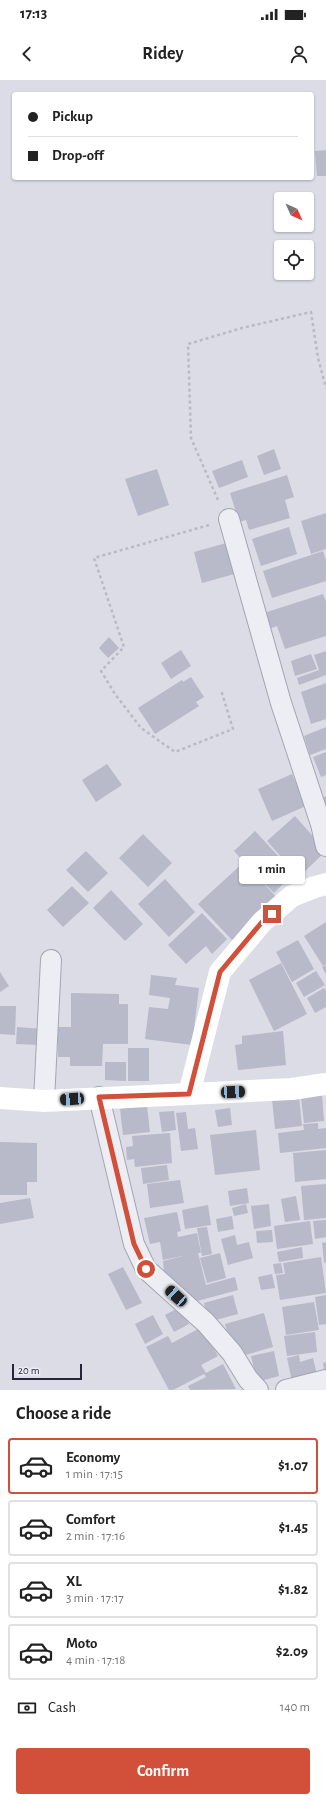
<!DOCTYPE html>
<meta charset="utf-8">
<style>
body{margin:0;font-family:"Alegreya Sans",sans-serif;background:#f6f6f6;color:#222;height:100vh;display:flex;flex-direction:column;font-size:15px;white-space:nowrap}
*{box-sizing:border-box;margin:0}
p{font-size:13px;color:#767676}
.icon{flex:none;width:22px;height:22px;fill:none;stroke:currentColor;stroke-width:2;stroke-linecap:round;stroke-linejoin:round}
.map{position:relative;height:1310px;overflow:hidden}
.drawer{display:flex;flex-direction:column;background:#fff;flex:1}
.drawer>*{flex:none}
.guide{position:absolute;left:12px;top:12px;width:302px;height:88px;border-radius:4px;box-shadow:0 1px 3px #0004;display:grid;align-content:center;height:88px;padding:0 16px;background:#fff}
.needle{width:26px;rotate:135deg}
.tools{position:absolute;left:274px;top:112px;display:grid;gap:8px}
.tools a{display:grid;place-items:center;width:40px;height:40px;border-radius:4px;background:#fff;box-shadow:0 1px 3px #0004;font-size:20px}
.scale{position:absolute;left:12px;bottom:10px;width:70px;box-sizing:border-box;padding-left:4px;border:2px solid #25263c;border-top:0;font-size:11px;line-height:14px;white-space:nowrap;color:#25263c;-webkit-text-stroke:3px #eaebf4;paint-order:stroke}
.end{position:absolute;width:18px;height:18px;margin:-9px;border:5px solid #d24f39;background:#fff;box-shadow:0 0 0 2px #fff}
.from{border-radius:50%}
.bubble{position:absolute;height:28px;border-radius:4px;background:#fff;box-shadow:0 1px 3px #0004;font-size:13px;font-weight:600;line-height:28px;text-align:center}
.car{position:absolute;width:12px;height:24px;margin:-12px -6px;border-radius:5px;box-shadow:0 0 3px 1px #0007;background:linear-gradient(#222 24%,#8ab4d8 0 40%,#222 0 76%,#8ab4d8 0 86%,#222 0)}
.guide b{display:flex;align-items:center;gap:14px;height:38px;font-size:15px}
.guide b+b{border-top:1px solid #e0e0e0}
.guide i{width:10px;height:10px;background:#222}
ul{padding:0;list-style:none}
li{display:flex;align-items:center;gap:12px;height:56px;margin:0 8px 6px;padding:0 8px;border:2px solid #e0e0e0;border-radius:4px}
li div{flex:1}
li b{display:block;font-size:15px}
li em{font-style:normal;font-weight:600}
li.selected{border-color:#d24f39}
li>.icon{width:36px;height:36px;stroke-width:1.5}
h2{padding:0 16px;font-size:18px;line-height:48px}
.pay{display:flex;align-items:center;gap:10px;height:44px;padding:0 16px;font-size:15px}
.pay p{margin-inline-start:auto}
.cta{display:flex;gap:8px;margin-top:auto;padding:8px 16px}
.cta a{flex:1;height:46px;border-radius:4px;background:#d24f39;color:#fff;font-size:16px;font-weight:600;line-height:46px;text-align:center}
.status{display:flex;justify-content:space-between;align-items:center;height:28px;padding:0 20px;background:#fff;direction:ltr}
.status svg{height:11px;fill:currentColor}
header{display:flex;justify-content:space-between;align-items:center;height:52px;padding:0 16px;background:#fff;font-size:18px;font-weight:600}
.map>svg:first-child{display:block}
.building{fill:#b8b9c9}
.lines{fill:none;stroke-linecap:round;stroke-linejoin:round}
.street-casing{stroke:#a4a5b3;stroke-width:22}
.path{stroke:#b9bac4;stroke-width:2.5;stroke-dasharray:3 3;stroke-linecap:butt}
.street{stroke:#edeef4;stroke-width:20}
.secondary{stroke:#fff;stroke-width:22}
.route{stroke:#d24f39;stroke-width:5}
</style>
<div class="status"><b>17:13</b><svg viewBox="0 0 49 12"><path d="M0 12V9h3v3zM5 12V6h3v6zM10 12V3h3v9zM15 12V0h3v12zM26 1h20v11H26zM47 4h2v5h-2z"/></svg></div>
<header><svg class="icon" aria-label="back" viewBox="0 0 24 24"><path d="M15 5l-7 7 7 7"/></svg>Ridey<svg class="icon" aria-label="person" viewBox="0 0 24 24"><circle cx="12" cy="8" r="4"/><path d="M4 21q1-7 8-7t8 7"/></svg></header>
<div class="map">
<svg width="326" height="1310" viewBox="0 0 326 1310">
<rect width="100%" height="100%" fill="#dbdce6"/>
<g class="building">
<path d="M 326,70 L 326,96 L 317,96 L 315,71 Z"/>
<path d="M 274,369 L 281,389 L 264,395 L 257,376 Z"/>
<path d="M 242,380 L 248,397 L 219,408 L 212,391 Z"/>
<path d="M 157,389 L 169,425 L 138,436 L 125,399 Z"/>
<path d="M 287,395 L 294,417 L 285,420 L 290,438 L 249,450 L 246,440 L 239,442 L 230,413 Z"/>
<path d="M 326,433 L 326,469 L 311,474 L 301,441 Z"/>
<path d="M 289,447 L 297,474 L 261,486 L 252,459 Z"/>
<path d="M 230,462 L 238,493 L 202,503 L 194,472 Z"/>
<path d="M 323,471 L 326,480 L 326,501 L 272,518 L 263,491 Z"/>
<path d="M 323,514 L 326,522 L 326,556 L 285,569 L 277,546 L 269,549 L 264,533 Z"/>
<path d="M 109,557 L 119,568 L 108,578 L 99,568 Z"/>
<path d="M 181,570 L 191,586 L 171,599 L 161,583 Z"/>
<path d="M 326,571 L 326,595 L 299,605 L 297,598 L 319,590 L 314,575 Z"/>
<path d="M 311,574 L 317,589 L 295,596 L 291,581 Z"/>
<path d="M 191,597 L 204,617 L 196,622 L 199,626 L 155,654 L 138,628 L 182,600 L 183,602 Z"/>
<path d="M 326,603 L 326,639 L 311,644 L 301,612 Z"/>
<path d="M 326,647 L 326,669 L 310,675 L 304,656 Z"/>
<path d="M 326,672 L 326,695 L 321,697 L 313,677 Z"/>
<path d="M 107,684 L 122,705 L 96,722 L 82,700 Z"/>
<path d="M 292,694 L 306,726 L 272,741 L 258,709 Z"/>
<path d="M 326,716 L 326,730 L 319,721 Z"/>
<path d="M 295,736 L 326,771 L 299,797 L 267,761 Z"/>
<path d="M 255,751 L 294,793 L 274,813 L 252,791 L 282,823 L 261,833 L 232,860 L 198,824 L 244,782 L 234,771 Z"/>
<path d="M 143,754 L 172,783 L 148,807 L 119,778 Z"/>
<path d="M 86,771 L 108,793 L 88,812 L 66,790 Z"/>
<path d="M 165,799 L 195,832 L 169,857 L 138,824 Z"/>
<path d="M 72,806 L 89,823 L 63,847 L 47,830 Z"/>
<path d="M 111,810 L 143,844 L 125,861 L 93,828 Z"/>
<path d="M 202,833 L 227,859 L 212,874 L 206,866 L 186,884 L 168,865 Z"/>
<path d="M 326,842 L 326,884 L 323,886 L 304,856 Z"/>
<path d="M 298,860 L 314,889 L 292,902 L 276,872 Z"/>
<path d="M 281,883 L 307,934 L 274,951 L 249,900 Z"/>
<path d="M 326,885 L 326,895 L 322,887 Z"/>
<path d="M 316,891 L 325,905 L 304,917 L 296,903 Z"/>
<path d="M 0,892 L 9,906 L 0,912 Z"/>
<path d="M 151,895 L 177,898 L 175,905 L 199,908 L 192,965 L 145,959 L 149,927 L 168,929 L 170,918 L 149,915 Z"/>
<path d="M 324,908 L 326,910 L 326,927 L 315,933 L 307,918 Z"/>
<path d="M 71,913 L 119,914 L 119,924 L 128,924 L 128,964 L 103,964 L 102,986 L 70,986 L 70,977 L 58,977 L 58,947 L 71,947 Z"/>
<path d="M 0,926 L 16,926 L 15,955 L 0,954 Z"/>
<path d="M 17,947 L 44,949 L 43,965 L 16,964 Z"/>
<path d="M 283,951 L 286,985 L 238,990 L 235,965 L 242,964 L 242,956 Z"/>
<rect x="128" y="968" width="21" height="33"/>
<path d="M 105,982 L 126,982 L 126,1001 L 105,1000 Z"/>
<path d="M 322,1015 L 324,1041 L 304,1043 L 301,1018 Z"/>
<path d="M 299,1016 L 302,1046 L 275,1049 L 272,1019 Z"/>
<path d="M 147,1026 L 150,1052 L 123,1055 L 120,1029 Z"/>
<path d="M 230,1028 L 232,1045 L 218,1047 L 215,1030 Z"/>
<path d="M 174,1031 L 176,1050 L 162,1052 L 159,1032 Z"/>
<path d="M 186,1032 L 188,1049 L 195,1048 L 198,1069 L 181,1071 L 176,1033 Z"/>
<path d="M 318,1043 L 318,1049 L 326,1048 L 326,1068 L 280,1073 L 278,1053 L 304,1050 L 303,1044 Z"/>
<path d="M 256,1050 L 260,1090 L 215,1095 L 210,1055 Z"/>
<path d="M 170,1053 L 172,1083 L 135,1087 L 134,1079 L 127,1080 L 126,1067 L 133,1066 L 132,1056 Z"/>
<path d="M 0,1062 L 37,1063 L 37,1102 L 27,1102 L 27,1115 L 0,1115 Z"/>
<path d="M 326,1070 L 326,1099 L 295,1102 L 293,1073 Z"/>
<path d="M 167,1085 L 169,1100 L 143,1104 L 141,1088 Z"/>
<path d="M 180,1100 L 184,1123 L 150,1128 L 147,1104 Z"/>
<path d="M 326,1104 L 326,1138 L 304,1140 L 301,1106 Z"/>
<path d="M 247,1108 L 249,1123 L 230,1126 L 228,1111 Z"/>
<path d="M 296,1116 L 300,1140 L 285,1142 L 281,1119 Z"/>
<path d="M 30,1118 L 34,1138 L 0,1144 L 0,1123 Z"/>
<path d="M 246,1124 L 248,1133 L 234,1136 L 232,1128 Z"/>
<path d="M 269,1124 L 271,1146 L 254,1149 L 251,1126 Z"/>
<path d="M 208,1125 L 211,1145 L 185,1149 L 182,1130 Z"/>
<path d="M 177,1132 L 181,1151 L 177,1152 L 178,1157 L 197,1153 L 201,1173 L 198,1173 L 206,1205 L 235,1197 L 238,1210 L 190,1223 L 165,1202 L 163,1181 L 187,1175 L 163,1180 L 160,1162 L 150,1164 L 144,1138 Z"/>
<path d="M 232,1136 L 234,1149 L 218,1152 L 216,1139 Z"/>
<path d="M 326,1140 L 326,1157 L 315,1159 L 313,1141 Z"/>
<path d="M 310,1141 L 313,1164 L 277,1169 L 274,1146 Z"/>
<path d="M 207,1147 L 212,1174 L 202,1176 L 197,1148 Z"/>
<path d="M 272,1150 L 273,1162 L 257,1163 L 256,1151 Z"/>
<path d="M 235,1155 L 237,1165 L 249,1162 L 253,1178 L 228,1185 L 221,1159 Z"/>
<path d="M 326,1162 L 326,1182 L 324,1183 L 322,1163 Z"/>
<path d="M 302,1167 L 303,1178 L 279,1182 L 277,1172 Z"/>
<path d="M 220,1173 L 226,1198 L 207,1203 L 200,1178 Z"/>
<path d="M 321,1177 L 326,1213 L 280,1220 L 276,1195 L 285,1194 L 283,1183 Z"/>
<path d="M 281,1183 L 283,1193 L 275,1194 L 273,1184 Z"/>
<path d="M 123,1187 L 142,1223 L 126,1230 L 108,1194 Z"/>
<path d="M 272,1194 L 275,1208 L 261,1210 L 258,1197 Z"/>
<path d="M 233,1215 L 238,1234 L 208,1242 L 204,1223 Z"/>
<path d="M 326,1215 L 326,1244 L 319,1245 L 315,1217 Z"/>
<path d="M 314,1222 L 319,1250 L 286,1255 L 282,1227 Z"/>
<path d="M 180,1227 L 189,1244 L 174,1252 L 165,1235 Z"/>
<path d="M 264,1233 L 273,1267 L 242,1276 L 232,1270 L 225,1244 Z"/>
<path d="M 153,1235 L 163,1254 L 145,1264 L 135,1244 Z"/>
<path d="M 202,1247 L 218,1276 L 201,1285 L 206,1293 L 223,1284 L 236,1309 L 190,1310 L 188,1306 L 206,1297 L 204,1294 L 173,1310 L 169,1310 L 146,1267 L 168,1256 L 172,1263 Z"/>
<path d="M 315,1252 L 317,1272 L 287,1276 L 284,1256 Z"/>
<path d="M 274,1271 L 279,1296 L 257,1302 L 251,1276 Z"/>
<path d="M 299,1275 L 300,1282 L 313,1278 L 317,1295 L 292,1301 L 287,1278 Z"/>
<path d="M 326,1282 L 326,1296 L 325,1296 L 323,1283 Z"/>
</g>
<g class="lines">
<defs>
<g id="street">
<path d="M 229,439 L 281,623 L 321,744 L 326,766"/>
<path d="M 99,1017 L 134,1164 L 146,1189 L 206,1243 L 232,1273 L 248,1299 L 258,1310"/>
<path d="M 44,1021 L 51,880"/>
<path d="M 286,1310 L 326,1300"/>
</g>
</defs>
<use href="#street" class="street-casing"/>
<g class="path">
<path d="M 218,420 L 191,358 L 188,264 L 242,248 L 311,232 L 318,278 L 326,308"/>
<path d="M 209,445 L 94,478 L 124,567 L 101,591 L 115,614 L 141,648 L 175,672 L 233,649 L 221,610"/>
</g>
<use href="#street" class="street"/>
<g class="secondary">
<path d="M 189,1014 L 220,892 L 262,842 L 292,816 L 315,807 L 326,804"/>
<path d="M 0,1018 L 44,1021 L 292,1009 L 326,1004"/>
</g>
</g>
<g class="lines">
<path class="route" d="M 146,1189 L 134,1164 L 99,1017 L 189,1014 L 220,892 L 262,842 L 272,834"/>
</g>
</svg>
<div class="tools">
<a><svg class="needle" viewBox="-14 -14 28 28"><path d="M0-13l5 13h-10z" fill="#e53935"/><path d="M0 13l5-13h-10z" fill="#767676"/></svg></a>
<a><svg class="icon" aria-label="locate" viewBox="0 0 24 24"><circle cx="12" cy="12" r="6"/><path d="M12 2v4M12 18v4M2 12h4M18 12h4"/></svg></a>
</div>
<div class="scale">20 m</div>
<i class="end from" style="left:146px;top:1189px"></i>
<i class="end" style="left:272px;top:834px"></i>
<div class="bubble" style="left:239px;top:776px;width:66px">1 min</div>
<i class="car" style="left:233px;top:1012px;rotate:87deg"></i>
<i class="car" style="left:72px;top:1019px;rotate:266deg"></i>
<i class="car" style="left:176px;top:1216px;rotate:312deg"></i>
<div class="guide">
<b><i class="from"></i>Pickup</b>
<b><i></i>Drop-off</b>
</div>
</div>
<section class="drawer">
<h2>Choose a ride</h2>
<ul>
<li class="selected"><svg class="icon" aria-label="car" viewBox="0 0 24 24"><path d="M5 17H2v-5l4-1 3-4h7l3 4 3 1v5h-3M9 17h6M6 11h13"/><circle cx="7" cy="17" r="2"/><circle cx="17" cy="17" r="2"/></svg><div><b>Economy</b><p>1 min · 17:15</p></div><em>$1.07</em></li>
<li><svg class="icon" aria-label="car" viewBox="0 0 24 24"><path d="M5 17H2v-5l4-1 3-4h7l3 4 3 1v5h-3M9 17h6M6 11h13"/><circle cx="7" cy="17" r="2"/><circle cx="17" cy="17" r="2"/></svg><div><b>Comfort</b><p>2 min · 17:16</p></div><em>$1.45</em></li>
<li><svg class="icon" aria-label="car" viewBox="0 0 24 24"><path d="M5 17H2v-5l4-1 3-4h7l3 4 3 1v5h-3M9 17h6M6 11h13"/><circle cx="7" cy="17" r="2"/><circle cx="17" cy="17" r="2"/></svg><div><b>XL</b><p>3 min · 17:17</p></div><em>$1.82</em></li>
<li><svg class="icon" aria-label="car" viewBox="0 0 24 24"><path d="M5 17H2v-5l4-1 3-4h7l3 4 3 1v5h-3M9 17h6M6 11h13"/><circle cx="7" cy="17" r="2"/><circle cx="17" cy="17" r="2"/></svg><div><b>Moto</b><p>4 min · 17:18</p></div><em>$2.09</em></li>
</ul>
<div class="pay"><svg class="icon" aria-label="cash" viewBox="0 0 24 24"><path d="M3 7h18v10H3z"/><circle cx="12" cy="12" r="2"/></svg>Cash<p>140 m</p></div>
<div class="cta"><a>Confirm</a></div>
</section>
